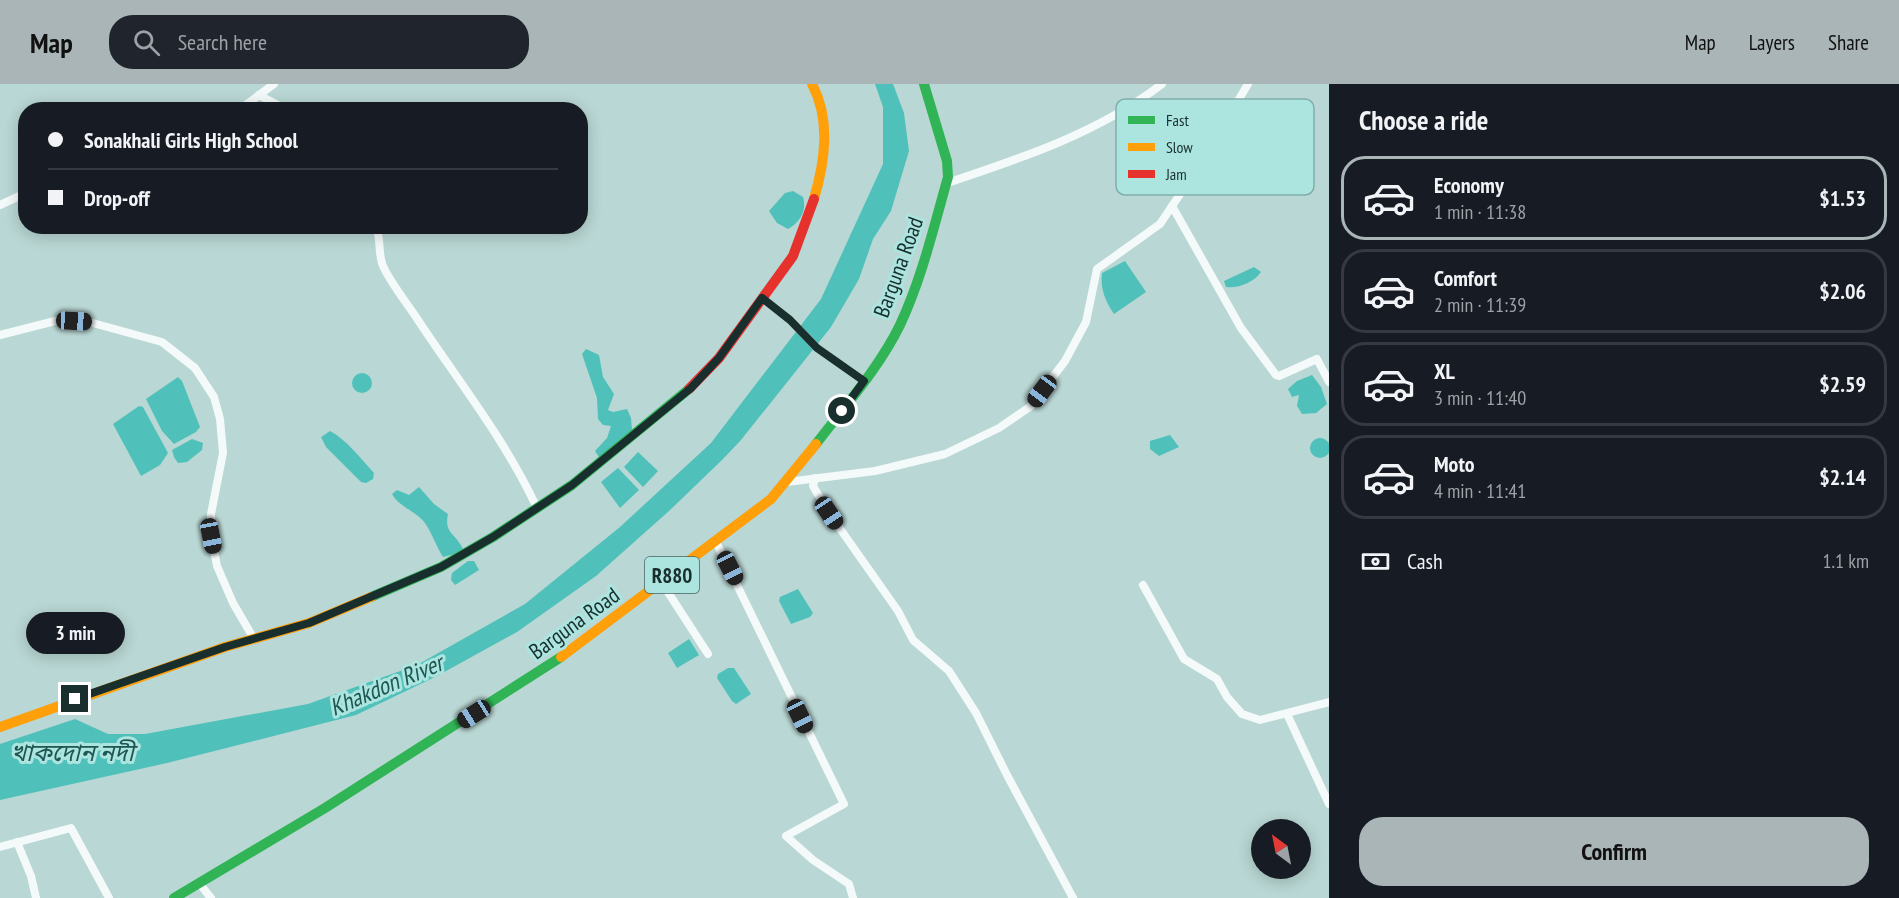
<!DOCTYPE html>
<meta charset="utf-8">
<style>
body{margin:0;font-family:"PT Sans Narrow","Noto Sans Bengali",sans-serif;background:#20242c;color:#f1f3f6;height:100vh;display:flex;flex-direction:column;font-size:22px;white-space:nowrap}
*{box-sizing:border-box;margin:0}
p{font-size:20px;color:#9ea1a6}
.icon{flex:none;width:33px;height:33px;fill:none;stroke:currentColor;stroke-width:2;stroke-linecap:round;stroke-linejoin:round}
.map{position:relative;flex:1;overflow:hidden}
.details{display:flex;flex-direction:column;background:#171b24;width:570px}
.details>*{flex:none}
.banner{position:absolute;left:18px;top:18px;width:570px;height:132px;border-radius:24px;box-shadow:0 3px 15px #0003;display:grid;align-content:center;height:132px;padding:0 30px;background:#171b24}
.needle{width:39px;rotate:328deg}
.tools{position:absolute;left:1251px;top:735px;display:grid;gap:12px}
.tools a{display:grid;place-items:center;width:60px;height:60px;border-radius:50%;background:#171b24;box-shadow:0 3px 15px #0003;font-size:30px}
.end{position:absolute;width:27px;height:27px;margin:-14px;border:8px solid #192f2d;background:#fff;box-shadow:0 0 0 3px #fff}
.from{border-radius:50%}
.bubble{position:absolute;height:42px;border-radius:21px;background:#171b24;box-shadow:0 3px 15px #0003;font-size:20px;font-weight:600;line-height:42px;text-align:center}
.car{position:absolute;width:18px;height:36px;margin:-18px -9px;border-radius:8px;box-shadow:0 0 4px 2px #0007;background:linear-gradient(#222 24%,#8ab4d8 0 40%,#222 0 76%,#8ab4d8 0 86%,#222 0)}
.banner b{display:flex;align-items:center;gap:21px;height:57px;font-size:22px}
.banner b+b{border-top:2px solid #363941}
.banner i{width:15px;height:15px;background:#f1f3f6}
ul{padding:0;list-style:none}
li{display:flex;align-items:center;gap:18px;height:84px;margin:0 12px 9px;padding:0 18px;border:3px solid #363941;border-radius:24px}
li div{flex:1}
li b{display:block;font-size:22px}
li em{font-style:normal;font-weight:600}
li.active{border-color:#a9b5b6}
li>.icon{width:54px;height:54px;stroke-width:1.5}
h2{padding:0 30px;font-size:27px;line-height:72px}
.pay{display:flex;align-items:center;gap:15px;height:66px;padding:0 30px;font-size:22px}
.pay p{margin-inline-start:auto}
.cta{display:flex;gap:12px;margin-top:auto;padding:12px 30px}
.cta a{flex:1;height:69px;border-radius:24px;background:#a9b5b6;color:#111;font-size:24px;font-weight:600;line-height:69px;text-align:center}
header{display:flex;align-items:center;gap:36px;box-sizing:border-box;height:84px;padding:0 30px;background:#a9b5b6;color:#111}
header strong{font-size:28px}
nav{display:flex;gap:33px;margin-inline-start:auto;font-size:21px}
.search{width:420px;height:54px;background:#20242c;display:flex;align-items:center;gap:15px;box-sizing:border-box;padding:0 21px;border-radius:24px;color:#9ea1a6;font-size:22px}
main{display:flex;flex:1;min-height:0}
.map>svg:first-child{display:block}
.water{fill:#4fc1ba}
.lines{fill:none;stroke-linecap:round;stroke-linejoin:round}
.street{stroke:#f4f9f9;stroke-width:8}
.fast{stroke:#30b455;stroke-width:10}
.slow{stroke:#ff9f0a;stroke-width:10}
.jam{stroke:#e5322d;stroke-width:10}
.route{stroke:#192f2d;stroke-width:8}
.labels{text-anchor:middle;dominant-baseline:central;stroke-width:6;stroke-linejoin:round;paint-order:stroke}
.shield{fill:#ace4df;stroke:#456562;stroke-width:1.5}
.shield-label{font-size:21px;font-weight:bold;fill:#192f2d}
.street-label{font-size:22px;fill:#192f2d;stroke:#ace4df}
.water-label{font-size:24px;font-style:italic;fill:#1d5652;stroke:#ace4df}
.key{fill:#ace4df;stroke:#80aeaa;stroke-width:1.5}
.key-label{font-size:16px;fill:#192f2d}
</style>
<header>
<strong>Map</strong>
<div class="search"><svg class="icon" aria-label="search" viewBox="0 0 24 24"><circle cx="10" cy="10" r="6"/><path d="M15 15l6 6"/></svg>Search here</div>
<nav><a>Map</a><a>Layers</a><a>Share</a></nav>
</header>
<main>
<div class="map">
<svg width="1329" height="814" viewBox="0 0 1329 814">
<rect width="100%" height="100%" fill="#b9d7d4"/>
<g class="water">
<path d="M 875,0 L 893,0 L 904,29 L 909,67 L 891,127 L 873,155 L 859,195 L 831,243 L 741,356 L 722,376 L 669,427 L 596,492 L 517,548 L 437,592 L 356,631 L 167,679 L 0,716 L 0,660 L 75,635 L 108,650 L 145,650 L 308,620 L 417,581 L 525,520 L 620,443 L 711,359 L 821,215 L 883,80 L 883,23 Z"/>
<path d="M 793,107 L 803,113 C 807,127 800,138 788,145 L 777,139 L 769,127 L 785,109 Z"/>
<path d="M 1125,177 L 1146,208 L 1114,230 C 1105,217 1100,204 1102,189 Z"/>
<path d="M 1254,183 L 1261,188 C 1254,198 1238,205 1226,203 L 1224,197 Z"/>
<path d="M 586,265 L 599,271 L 603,293 L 614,310 L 608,326 L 613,328 L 627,325 L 631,334 L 632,346 L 599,373 L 595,367 L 607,354 L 611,342 L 603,341 L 598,335 L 597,314 L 582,270 Z"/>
<circle cx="362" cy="299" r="10"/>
<path d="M 1312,291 L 1321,303 L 1327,320 L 1316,329 L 1302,330 L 1297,322 L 1299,311 L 1292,313 L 1288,305 L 1297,297 Z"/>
<path d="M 178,293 L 182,297 L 200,343 L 196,348 L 174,360 L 162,347 L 146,315 Z"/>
<path d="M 139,322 L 143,323 L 168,369 L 160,381 L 141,392 L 113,340 Z"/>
<path d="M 330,347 C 347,356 361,375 374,389 L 373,395 L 366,399 L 361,398 L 326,363 L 321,353 Z"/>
<path d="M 1170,351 L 1179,363 L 1159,372 L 1150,365 L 1150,357 Z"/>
<circle cx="1320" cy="364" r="10"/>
<path d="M 192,355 L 203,359 L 202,366 L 187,378 L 178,379 L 174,373 L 172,366 Z"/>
<path d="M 638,368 L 658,387 L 643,403 L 624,383 Z"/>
<path d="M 618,384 L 639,406 L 620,424 L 601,398 Z"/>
<path d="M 419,403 L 434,420 L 448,430 C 444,450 455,448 463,465 L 455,470 L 443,473 C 436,462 432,449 425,439 C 415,426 400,424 392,410 L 397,406 L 409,411 Z"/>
<path d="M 468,477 L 474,477 L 479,486 L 455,501 L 451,496 L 452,489 Z"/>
<path d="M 798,505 L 813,529 L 810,533 L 791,540 L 779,517 L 780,513 Z"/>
<path d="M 689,555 L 699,571 L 677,584 L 668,569 Z"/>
<path d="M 728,584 L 734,584 L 751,610 L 736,620 L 732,617 L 717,594 L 718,590 Z"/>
</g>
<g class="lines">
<g class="street">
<path d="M 259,11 L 287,26"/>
<path d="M 239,26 L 274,0"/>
<path d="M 947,99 C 1022,74 1098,49 1162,0"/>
<path d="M 0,121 L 26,109"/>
<path d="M 1172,122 L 1241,244 L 1276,291 L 1279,292 L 1317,275 L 1329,298"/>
<path d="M 376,142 C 381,155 378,166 382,179 C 385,191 408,221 416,233 C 458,297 505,355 537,424"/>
<path d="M 762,214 L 790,236 L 817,264 L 864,297"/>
<path d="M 0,251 L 59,236 L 89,238 L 162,258 L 195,284 L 214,313 L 220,335 L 223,369 L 211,430 L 211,452 L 217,482 L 233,519 L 254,555"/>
<path d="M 815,394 L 813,402 L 829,429 L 898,527 L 913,556 L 949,587 L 976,629 L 1007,691 L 1073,814"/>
<path d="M 787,398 L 875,387 L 945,370 L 999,344 L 1031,322 L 1065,277 L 1086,238 L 1097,185 L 1160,140 L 1201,79 L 1248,0"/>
<path d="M 716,458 L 844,720 L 786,752 L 813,776 L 849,800 L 853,814"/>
<path d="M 662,499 L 708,570"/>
<path d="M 1143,501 L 1184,575 L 1217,595 L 1227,613 L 1242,630 L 1260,636 L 1329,618"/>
<path d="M 1287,630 L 1329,720"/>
<path d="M 17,758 L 31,792 L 36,814"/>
<path d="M 0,763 L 71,744 L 109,814"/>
<path d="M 199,799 L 211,814"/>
</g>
<g class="fast">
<path d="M 816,360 C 845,322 879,284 900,241 C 922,194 934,142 948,93 L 947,77 L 924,0"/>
<path d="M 371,513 L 441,483 L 493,453 L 572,401 L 689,305"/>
<path d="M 174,814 L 325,724 L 561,573"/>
</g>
<g class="slow">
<path d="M 812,0 C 831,36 825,77 814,115"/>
<path d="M 561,573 L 771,415 L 816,360"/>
<path d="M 0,643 L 225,563 L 309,539 L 371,513"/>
</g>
<path class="jam" d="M 689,305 L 719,274 L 793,172 L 814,115"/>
</g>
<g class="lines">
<path class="route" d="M 75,615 L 225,563 L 309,539 L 441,483 L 493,453 L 572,401 L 691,304 L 719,274 L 762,214 L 790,236 L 817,264 L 864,297 L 842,327"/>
</g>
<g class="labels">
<rect class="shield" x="645" y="473" width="54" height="36" rx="4.5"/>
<g class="shield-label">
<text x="672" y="491">R880</text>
</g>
<g class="street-label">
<text transform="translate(898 183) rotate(-70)">Barguna Road</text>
<text transform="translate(574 539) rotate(-36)">Barguna Road</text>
</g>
<g class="water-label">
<text transform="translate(386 601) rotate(-23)">Khakdon River</text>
<text x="72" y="668">খাকদোন নদী</text>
</g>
</g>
<rect x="1116" y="15" width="198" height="96" rx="9" class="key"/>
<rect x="1128" y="32" width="27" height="8" fill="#30b455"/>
<rect x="1128" y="59" width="27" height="8" fill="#ff9f0a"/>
<rect x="1128" y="86" width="27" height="8" fill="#e5322d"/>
<g class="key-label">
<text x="1166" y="42">Fast</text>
<text x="1166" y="69">Slow</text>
<text x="1166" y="96">Jam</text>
</g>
</svg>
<div class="tools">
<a><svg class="needle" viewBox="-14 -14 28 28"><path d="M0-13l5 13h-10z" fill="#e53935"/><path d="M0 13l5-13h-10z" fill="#9ea1a6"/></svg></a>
</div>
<i class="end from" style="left:842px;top:327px"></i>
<i class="end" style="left:75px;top:615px"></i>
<div class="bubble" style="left:26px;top:528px;width:99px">3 min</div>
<i class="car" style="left:74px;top:237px;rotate:93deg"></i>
<i class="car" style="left:1042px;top:307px;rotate:217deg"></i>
<i class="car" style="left:829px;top:429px;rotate:146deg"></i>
<i class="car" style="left:211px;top:452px;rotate:169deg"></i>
<i class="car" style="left:730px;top:484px;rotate:153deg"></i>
<i class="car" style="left:474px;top:630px;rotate:238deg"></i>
<i class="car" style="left:800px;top:632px;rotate:154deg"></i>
<div class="banner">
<b><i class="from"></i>Sonakhali Girls High School</b>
<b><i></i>Drop-off</b>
</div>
</div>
<section class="details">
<h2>Choose a ride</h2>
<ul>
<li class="active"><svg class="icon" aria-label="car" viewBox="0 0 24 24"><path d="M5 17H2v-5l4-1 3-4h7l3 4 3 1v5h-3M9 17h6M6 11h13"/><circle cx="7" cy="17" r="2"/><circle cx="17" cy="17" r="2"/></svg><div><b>Economy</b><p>1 min · 11:38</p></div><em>$1.53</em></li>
<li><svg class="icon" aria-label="car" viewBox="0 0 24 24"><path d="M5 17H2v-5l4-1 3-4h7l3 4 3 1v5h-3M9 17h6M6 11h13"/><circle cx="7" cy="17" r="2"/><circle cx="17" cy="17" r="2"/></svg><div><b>Comfort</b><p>2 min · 11:39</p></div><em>$2.06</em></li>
<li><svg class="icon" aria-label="car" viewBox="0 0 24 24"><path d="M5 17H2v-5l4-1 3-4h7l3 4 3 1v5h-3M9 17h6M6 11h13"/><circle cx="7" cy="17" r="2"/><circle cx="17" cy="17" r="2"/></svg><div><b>XL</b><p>3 min · 11:40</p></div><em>$2.59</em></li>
<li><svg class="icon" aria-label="car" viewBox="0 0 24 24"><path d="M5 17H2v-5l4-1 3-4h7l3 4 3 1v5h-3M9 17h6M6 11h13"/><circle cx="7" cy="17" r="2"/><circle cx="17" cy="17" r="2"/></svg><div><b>Moto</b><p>4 min · 11:41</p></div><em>$2.14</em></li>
</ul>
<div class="pay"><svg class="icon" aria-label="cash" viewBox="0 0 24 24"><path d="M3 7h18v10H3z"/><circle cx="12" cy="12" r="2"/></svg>Cash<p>1.1 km</p></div>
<div class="cta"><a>Confirm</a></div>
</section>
</main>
